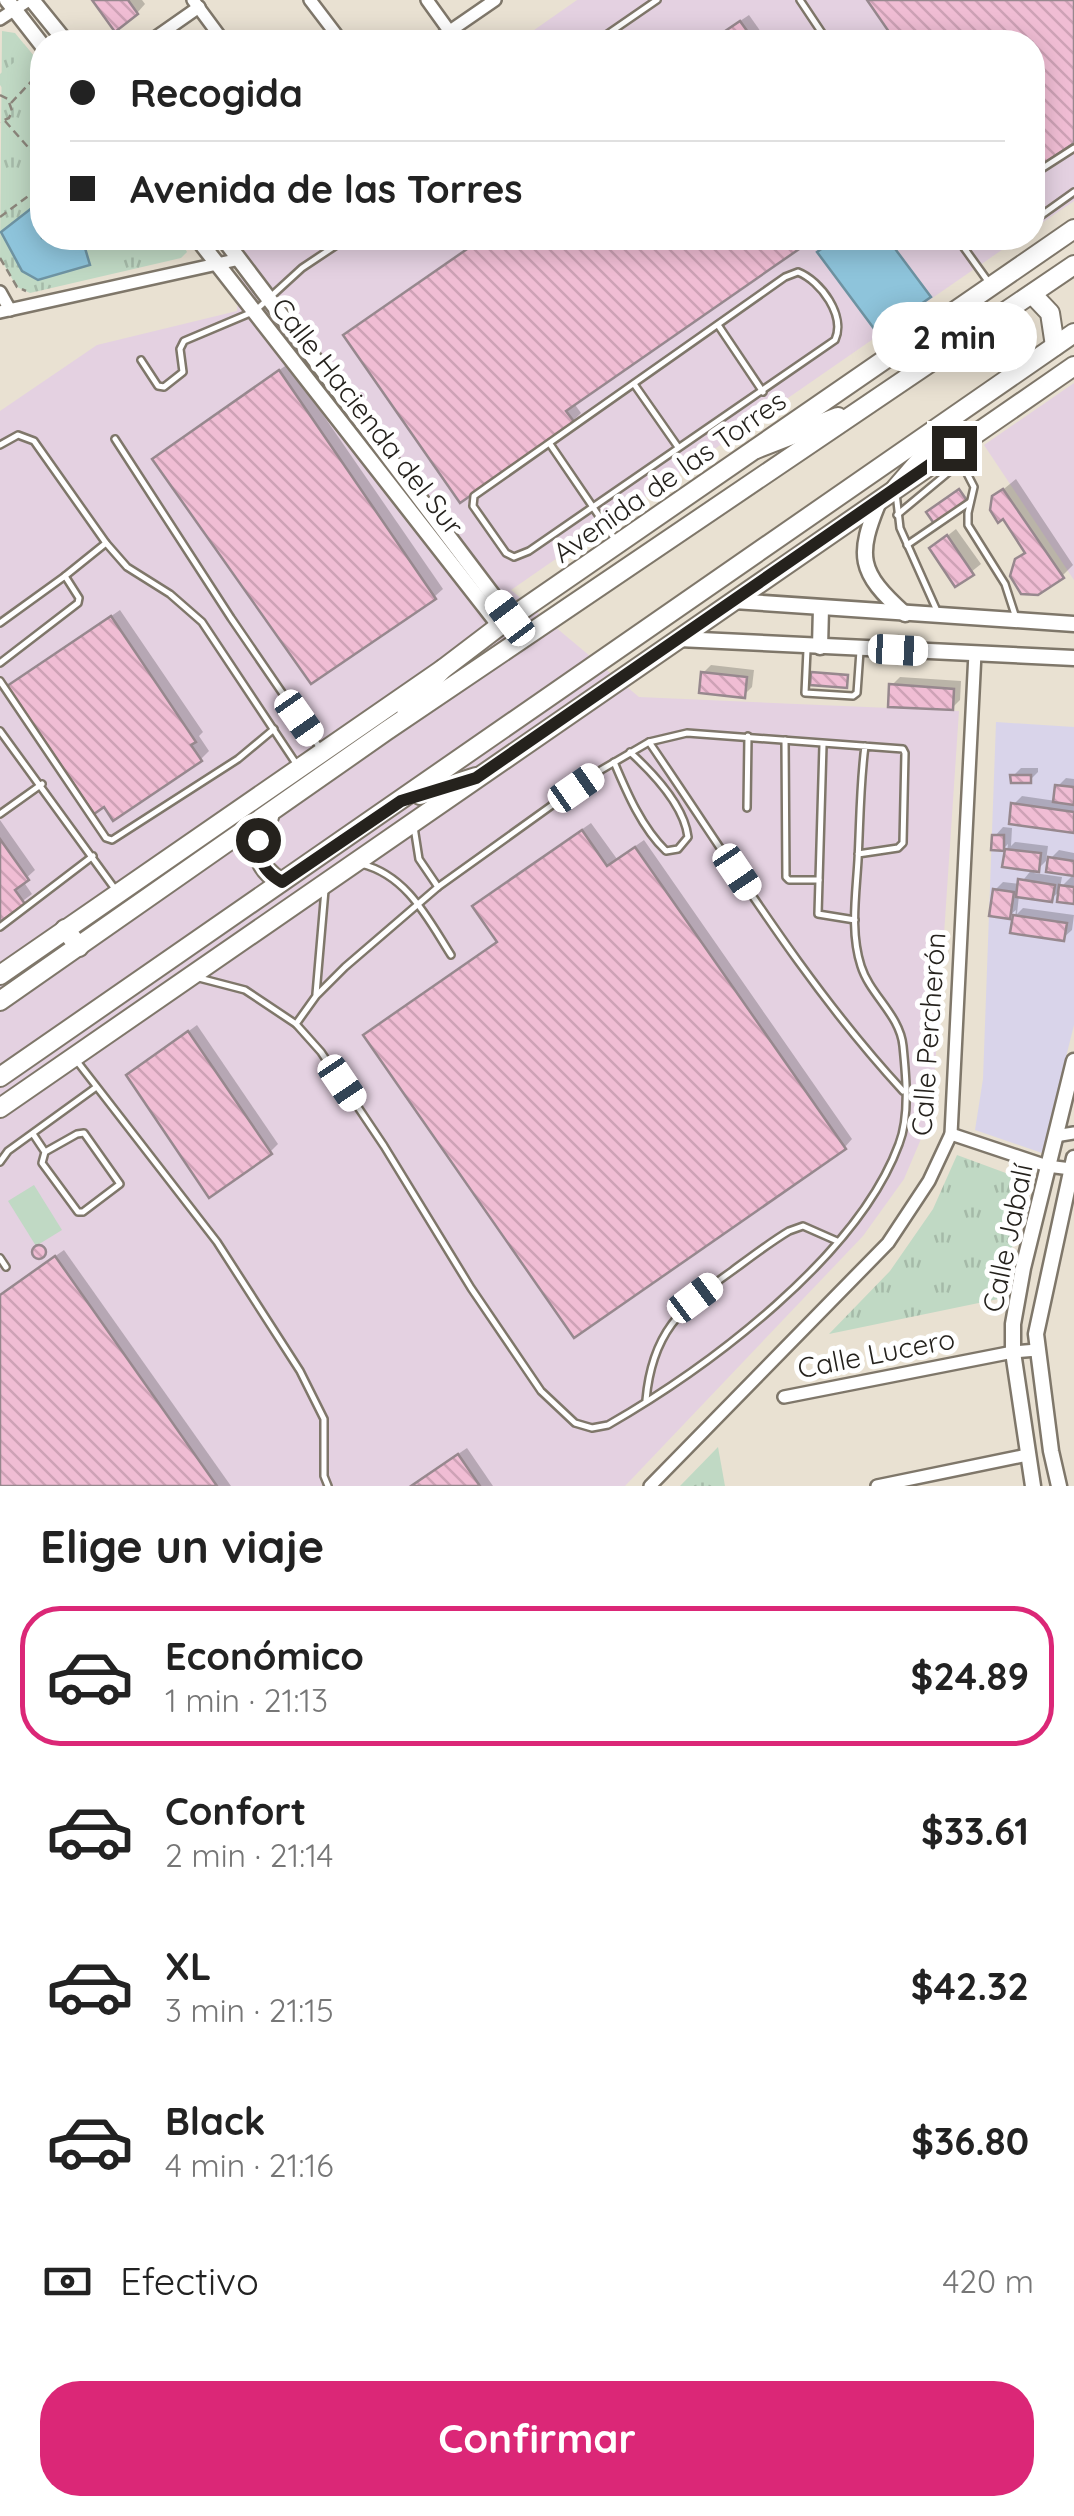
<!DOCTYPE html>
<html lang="es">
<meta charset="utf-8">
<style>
body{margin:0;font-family:Quicksand,sans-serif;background:#f2f2f2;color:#222;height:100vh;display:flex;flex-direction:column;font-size:38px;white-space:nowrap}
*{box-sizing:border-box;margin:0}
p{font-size:32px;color:#767676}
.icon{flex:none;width:55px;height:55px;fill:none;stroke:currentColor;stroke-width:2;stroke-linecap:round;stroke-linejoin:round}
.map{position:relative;height:1486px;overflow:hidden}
.sheet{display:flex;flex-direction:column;background:#fff;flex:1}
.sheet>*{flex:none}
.guide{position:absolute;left:30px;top:30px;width:1015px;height:220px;border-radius:40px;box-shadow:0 5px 25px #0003;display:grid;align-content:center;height:220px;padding:0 40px;background:#fff}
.end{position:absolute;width:45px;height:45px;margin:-22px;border:12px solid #25221d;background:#fff;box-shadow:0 0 0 5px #fff}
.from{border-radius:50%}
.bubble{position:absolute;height:70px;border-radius:35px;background:#fff;box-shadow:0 5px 25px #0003;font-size:32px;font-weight:800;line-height:70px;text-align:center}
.car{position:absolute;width:30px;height:60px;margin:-30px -15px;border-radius:12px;box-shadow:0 0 8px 2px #0007;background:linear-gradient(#fff 24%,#345 0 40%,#fff 0 76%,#345 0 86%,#fff 0)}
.guide b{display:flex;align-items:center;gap:35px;height:95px;font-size:38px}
.guide b+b{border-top:2px solid #e0e0e0}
.guide i{width:25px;height:25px;background:#222}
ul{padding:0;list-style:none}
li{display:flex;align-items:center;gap:30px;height:140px;margin:0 20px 15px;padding:0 20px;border:5px solid transparent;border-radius:40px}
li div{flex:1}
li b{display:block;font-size:38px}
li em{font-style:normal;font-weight:800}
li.current{border-color:#db2777}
li>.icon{width:90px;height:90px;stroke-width:1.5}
h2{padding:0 40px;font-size:45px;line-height:120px}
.pay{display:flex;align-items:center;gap:25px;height:110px;padding:0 40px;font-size:38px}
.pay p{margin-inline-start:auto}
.cta{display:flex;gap:20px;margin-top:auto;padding:20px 40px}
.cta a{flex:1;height:115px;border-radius:40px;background:#db2777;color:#fff;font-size:40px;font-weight:800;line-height:115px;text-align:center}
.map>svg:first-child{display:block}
.industrial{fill:#e4d1e1}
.education{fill:#d9d4ea}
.grass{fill:url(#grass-tufts)}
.garden{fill:#c0d9c4}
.water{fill:#8ec4db;stroke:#6e93a2;stroke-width:2.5}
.shadow{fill:#0003}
.building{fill:url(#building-back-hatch);stroke:#97888e;stroke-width:2.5}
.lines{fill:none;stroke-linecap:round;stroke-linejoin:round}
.service-casing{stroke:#7f776a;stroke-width:10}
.minor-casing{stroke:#7f776a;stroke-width:16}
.tertiary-casing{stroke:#7f776a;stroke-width:19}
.primary-casing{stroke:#7f776a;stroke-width:22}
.trunk-casing{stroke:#7f776a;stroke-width:22}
.path{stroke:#8b857b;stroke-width:2.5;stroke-dasharray:8 5;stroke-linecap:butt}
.service{stroke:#fff;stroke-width:5}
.minor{stroke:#fff;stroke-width:11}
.tertiary{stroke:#fff;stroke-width:14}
.primary{stroke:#fff;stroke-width:18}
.trunk{stroke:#fff;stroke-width:18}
.route{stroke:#25221d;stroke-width:12}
.labels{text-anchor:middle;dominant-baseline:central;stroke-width:10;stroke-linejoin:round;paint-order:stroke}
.street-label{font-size:28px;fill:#25221d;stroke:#fff}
</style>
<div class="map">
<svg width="1074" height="1486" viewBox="0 0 1074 1486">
<defs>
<pattern id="grass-tufts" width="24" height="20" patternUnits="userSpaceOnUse" patternTransform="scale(2.5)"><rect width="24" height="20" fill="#c0d9c4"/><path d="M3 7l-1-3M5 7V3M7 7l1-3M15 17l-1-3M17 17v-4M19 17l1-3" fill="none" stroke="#a5baa8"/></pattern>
<pattern id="building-back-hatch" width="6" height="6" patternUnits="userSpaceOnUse" patternTransform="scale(2.5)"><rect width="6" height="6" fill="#f0bdd4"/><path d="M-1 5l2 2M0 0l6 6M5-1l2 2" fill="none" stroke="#cea2b6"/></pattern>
</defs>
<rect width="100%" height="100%" fill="#e9e1d2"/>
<g class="industrial">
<path d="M 577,0 L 1074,0 L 1074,201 L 1033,229 L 1032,42 L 517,42 Z"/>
<path d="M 245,238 L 1019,238 L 511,590 L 639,697 L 959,711 L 932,1113 L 904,1179 L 863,1236 L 625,1486 L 0,1486 L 0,411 L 97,345 L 237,311 Z"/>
<path d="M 1074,383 L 1074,580 L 984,445 Z"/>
</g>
<path class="education" d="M 996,722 L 1074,727 L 1074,1025 L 1042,1153 L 975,1130 L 983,1079 Z"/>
<g class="grass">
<path d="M 2,31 L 15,33 L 42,66 L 42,238 L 180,238 L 187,252 L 181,258 L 30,293 L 17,287 L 0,258 Z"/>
<path d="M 957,1155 L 1030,1182 L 998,1299 L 829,1334 L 890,1271 L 933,1209 Z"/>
<path d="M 718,1447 L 725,1486 L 680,1486 Z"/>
</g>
<g class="garden">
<path d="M 24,44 L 42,66 L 9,96 L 0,85 L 0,74 L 18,59 L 14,52 Z"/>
<path d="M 34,1185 L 62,1230 L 36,1246 L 8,1201 Z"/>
</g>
<g class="water">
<path d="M 42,200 L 42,238 L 82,238 L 90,265 L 38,280 L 22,271 L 1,232 Z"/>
<path d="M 837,238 L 887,238 L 931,297 L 878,334 L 817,252 Z"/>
</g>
<g class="shadow">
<path d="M 95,0 L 142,0 L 145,4 L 137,13 Z"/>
<path d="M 870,0 L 1074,0 L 1074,140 L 1032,42 L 899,42 Z"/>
<path d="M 749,15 L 768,42 L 709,42 Z"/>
<path d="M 483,238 L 810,238 L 573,402 L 581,413 L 573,421 L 346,335 Z"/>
<path d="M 288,364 L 443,589 L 434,597 L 164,451 Z"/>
<path d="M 1016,479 L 1073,565 L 1062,576 L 1017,561 L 1026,551 L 994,497 Z"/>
<path d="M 956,529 L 981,564 L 956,584 L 932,548 Z"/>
<path d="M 120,610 L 203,732 L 199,736 L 209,751 L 201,759 L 10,686 Z"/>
<path d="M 711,665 L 754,670 L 752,687 L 744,695 L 703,673 Z"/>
<path d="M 900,677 L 961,681 L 960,700 L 952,708 L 892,685 Z"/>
<path d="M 1021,768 L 1038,768 L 1038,772 L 1030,780 L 1013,776 Z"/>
<path d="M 1066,778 L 1074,779 L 1074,830 L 1014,804 L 1022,796 L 1056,801 L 1058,786 Z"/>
<path d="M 0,820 L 35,870 L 23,881 L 32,894 L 0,918 Z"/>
<path d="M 591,823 L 617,859 L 644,840 L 852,1139 L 844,1148 L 499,941 L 484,898 Z"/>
<path d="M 1003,827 L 1012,828 L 1011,846 L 1015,842 L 1048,846 L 1046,861 L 1034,873 L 1062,877 L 1060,888 L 1074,874 L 1051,858 L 1059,850 L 1074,853 L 1074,902 L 1061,890 L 1051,899 L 1019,895 L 1017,914 L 1023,908 L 1074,915 L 1072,930 L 1063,938 L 1013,931 L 1016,910 L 1009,916 L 995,890 L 1003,882 L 1020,884 L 1033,868 L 1005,865 L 1008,844 L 1003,849 L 995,836 Z"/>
<path d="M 197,1025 L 278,1144 L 270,1152 L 129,1075 Z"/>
<path d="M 41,1246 L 46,1248 L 40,1256 L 36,1254 Z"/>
<path d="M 64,1250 L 231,1486 L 0,1486 L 0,1295 Z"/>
<path d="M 467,1448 L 493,1486 L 411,1486 Z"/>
</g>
<g class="building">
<path d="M 92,0 L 128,0 L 138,14 L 115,32 Z"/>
<path d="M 867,0 L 1074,0 L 1074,143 L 1032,172 L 1032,42 L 896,42 Z"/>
<path d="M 740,21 L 755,42 L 709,42 Z"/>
<path d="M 483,238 L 815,238 L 566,411 L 575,423 L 460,503 L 343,335 Z"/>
<path d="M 279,370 L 436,599 L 311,684 L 152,459 Z"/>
<path d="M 959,489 L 968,502 L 935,525 L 926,512 Z"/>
<path d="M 1003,489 L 1064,578 L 1038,595 L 1021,594 L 1010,576 L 1015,559 L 1025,553 L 1003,519 L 998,523 L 990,510 L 992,496 Z"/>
<path d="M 947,535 L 974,575 L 955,587 L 929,548 Z"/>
<path d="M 111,616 L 196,742 L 191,745 L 202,761 L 113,821 L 104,807 L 94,814 L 7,686 Z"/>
<path d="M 701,672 L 747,677 L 745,698 L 699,693 Z"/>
<path d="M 811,672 L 848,675 L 847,688 L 810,685 Z"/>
<path d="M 889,684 L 954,689 L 953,710 L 888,707 Z"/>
<path d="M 1010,775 L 1031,775 L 1031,783 L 1011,783 Z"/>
<path d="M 1055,785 L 1074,787 L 1074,805 L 1053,802 Z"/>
<path d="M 1011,803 L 1074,812 L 1074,833 L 1009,824 Z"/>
<path d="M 582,830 L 607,866 L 635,847 L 846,1149 L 574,1338 L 363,1035 L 497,942 L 472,906 Z"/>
<path d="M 992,835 L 1004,835 L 1004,851 L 991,850 Z"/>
<path d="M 0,839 L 29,880 L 15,890 L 25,904 L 0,922 Z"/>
<path d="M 1005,849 L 1041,853 L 1039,872 L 1002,867 Z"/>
<path d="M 1048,857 L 1074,861 L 1074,876 L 1046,872 Z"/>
<path d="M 1018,879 L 1055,885 L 1052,902 L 1016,897 Z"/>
<path d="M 1059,885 L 1074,887 L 1074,904 L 1057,902 Z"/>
<path d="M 993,889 L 1014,892 L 1010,919 L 989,916 Z"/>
<path d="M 1013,915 L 1067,923 L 1064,941 L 1010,933 Z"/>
<path d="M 188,1031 L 272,1154 L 209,1198 L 126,1075 Z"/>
<circle cx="39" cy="1252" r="7"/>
<path d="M 55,1256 L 217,1486 L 0,1486 L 0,1295 Z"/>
<path d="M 458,1454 L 480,1486 L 411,1486 Z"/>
</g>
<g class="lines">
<defs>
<g id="service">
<path d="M 800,0 L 828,42"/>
<path d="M 596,42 L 657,0"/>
<path d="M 1032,175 L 1074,148"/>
<path d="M 1032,222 L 1074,192"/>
<path d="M 957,238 L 990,284"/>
<path d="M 995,238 L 1002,241 L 1011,238"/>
<path d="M 798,272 C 821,281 846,316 835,340 L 529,551 L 514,557 L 506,553 L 473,506 L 474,496 L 785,277 Z"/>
<path d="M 718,325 L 763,392"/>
<path d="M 141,360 L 158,386 L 164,387 L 183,372 L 180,349 L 184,341 L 255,311 L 302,268 L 347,238"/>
<path d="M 634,384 L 678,447"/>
<path d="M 115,439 L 231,618 L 320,748"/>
<path d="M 550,444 L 614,538"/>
<path d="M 0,445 L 18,435 L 34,441 L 106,543 L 127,567 L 170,594 L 202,622 L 297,765"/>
<path d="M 956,452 L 974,487 L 968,513 L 968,525 L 1005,584 L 1016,618"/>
<path d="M 896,493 L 900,528 L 938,613"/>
<path d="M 897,515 L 962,461"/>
<path d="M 907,545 L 970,502"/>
<path d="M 65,576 L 106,543"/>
<path d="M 0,623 L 65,576 L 79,598 L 78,603 L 0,663"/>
<path d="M 807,650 L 805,693 L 853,696 L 857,693 L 860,651"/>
<path d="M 0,681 L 106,838 L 112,840 L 238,759 L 274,729"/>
<path d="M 0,731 L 115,889"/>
<path d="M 785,740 L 786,877 L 789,880 L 819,880"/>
<path d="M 649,742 C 730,860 805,985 903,1091"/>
<path d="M 823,745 L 818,914 L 855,920"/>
<path d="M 614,762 C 627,793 642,828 666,851 L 678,849 L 688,837 C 684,805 653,773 630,752"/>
<path d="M 747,808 L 748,736"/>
<path d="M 0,814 L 42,784"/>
<path d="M 414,827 L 419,859 L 438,887"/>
<path d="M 858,854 L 898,848 L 903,843 L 905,753 L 903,749 L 687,733 L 649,742 L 601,770 L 438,887 L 345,967 L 316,996 L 296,1024 L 321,1052 L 384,1146 L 471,1288 L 541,1391 L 575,1423 L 592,1428 L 608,1425 C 709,1367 858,1256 899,1144 C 910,1116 906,1076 903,1046 C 900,1015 870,995 861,966 C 850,932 856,895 858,860 C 860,822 860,784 865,746"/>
<path d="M 361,864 C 407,875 428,919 451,955"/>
<path d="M 0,927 L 93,856"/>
<path d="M 199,978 L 245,990 L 296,1024"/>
<path d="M 316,994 L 325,890"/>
<path d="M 76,1060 L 217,1242 L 300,1371 L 324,1419 L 324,1476 L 328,1486"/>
<path d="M 33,1134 L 45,1152 L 42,1163 L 78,1212 L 83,1212 L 120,1184 L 84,1133 L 77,1134 L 45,1152"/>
<path d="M 0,1162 L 8,1151 L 95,1088"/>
<path d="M 0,1258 L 6,1267"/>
<path d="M 646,1400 C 652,1333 680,1308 732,1271 C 751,1257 769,1243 789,1231 L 803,1226 L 837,1241"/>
</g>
<g id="minor">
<path d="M 193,0 L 224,42"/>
<path d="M 310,0 L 342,42"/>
<path d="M 427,0 L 450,32"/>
<path d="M 0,19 L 29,0"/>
<path d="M 149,42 L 199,7"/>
<path d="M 434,42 L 495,0"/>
<path d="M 0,292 L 10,310"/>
<path d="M 0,312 L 240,259"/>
<path d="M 951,1134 L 1047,1166 L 1071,1169"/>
<path d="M 1055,1136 L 1074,1133"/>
<path d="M 784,1397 L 1013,1352 L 1037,1350"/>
<path d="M 650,1486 L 888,1243 L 929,1181 L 951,1134 L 975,653"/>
<path d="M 877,1486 L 1027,1455"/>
</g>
<g id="tertiary">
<path d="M 7,0 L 42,45"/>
<path d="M 32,0 L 66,42"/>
<path d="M 197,238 L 499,625"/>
<path d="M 223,238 L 510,618"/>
<path d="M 880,499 C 856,556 858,572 905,614"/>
<path d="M 734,601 L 1074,624"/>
<path d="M 679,639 L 1074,658"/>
<path d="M 820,647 L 821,608"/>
<path d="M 1033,1486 L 1013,1352 L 1013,1324 L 1023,1268 L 1074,1061"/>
<path d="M 1059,1486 L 1051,1451 L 1036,1334 L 1074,1158"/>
</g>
<g id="primary">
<path d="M 0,975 L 443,669 L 510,618 L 1074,229"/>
<path d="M 0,1108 L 1074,366"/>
</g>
<g id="trunk">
<path d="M 1032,294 L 1050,313 L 1055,346"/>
<path d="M 756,449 L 838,417"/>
<path d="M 896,488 L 948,428"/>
<path d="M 406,709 L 443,669"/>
<path d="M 420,795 L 476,777"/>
<path d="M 269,817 C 254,842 253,866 281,882"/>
<path d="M 65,929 L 79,947"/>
<path d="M 0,1001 L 386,731 L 1074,265"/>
<path d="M 0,1077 L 1074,333"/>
</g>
</defs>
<use href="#service" class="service-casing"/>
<use href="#minor" class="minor-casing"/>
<use href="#tertiary" class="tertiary-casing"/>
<use href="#primary" class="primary-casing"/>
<use href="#trunk" class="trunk-casing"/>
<g class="path">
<path d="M 180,42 L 195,32 L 203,42"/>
<path d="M 0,95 L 8,99 L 12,111 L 9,118 L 0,122"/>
<path d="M 11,103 L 42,70"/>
<path d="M 5,121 L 42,163"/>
<path d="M 0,217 L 42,186"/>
<path d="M 0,258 L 17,287 L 26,291"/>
</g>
<use href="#service" class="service"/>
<use href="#minor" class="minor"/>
<use href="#tertiary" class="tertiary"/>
<use href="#primary" class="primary"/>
<use href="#trunk" class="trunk"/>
</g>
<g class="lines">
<path class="route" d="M 258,840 C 257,859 264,872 282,882 L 401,801 L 476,778 L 954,448"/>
</g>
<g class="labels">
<g class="street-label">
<text transform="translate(368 416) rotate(52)">Calle Hacienda del Sur</text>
<text transform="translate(669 476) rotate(-35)">Avenida de las Torres</text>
<text transform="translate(928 1034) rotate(-86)">Calle Percherón</text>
<text transform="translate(1007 1238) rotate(-78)">Calle Jabalí</text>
<text transform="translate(876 1353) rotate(-11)">Calle Lucero</text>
</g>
</g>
</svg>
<i class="end from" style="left:258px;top:840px"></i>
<i class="end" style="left:954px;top:448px"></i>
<div class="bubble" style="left:872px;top:302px;width:165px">2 min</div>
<i class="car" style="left:510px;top:618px;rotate:323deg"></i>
<i class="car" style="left:898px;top:650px;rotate:93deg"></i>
<i class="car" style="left:299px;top:718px;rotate:145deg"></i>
<i class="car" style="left:576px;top:788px;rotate:55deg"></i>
<i class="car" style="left:737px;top:872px;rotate:146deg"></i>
<i class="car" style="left:342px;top:1083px;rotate:146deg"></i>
<i class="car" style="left:695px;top:1298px;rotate:53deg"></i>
<div class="guide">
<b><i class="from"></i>Recogida</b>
<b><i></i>Avenida de las Torres</b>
</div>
</div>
<section class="sheet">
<h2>Elige un viaje</h2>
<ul>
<li class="current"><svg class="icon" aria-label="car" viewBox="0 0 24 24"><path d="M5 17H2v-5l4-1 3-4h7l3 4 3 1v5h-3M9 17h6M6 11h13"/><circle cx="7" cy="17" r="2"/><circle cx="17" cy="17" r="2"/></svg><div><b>Económico</b><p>1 min · 21:13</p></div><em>$24.89</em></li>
<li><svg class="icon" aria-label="car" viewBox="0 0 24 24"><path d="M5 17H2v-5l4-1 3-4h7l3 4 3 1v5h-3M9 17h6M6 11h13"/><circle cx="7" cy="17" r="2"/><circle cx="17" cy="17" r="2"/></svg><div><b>Confort</b><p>2 min · 21:14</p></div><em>$33.61</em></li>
<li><svg class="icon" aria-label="car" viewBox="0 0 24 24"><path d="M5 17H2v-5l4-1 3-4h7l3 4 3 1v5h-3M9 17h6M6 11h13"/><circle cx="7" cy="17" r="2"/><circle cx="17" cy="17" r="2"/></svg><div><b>XL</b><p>3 min · 21:15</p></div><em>$42.32</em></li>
<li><svg class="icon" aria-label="car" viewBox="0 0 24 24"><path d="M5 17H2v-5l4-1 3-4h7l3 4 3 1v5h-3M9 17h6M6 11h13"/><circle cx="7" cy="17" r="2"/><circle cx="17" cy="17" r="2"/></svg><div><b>Black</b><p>4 min · 21:16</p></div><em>$36.80</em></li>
</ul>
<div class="pay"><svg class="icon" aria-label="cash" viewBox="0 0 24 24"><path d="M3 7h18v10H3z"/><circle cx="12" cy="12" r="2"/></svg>Efectivo<p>420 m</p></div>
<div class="cta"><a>Confirmar</a></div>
</section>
